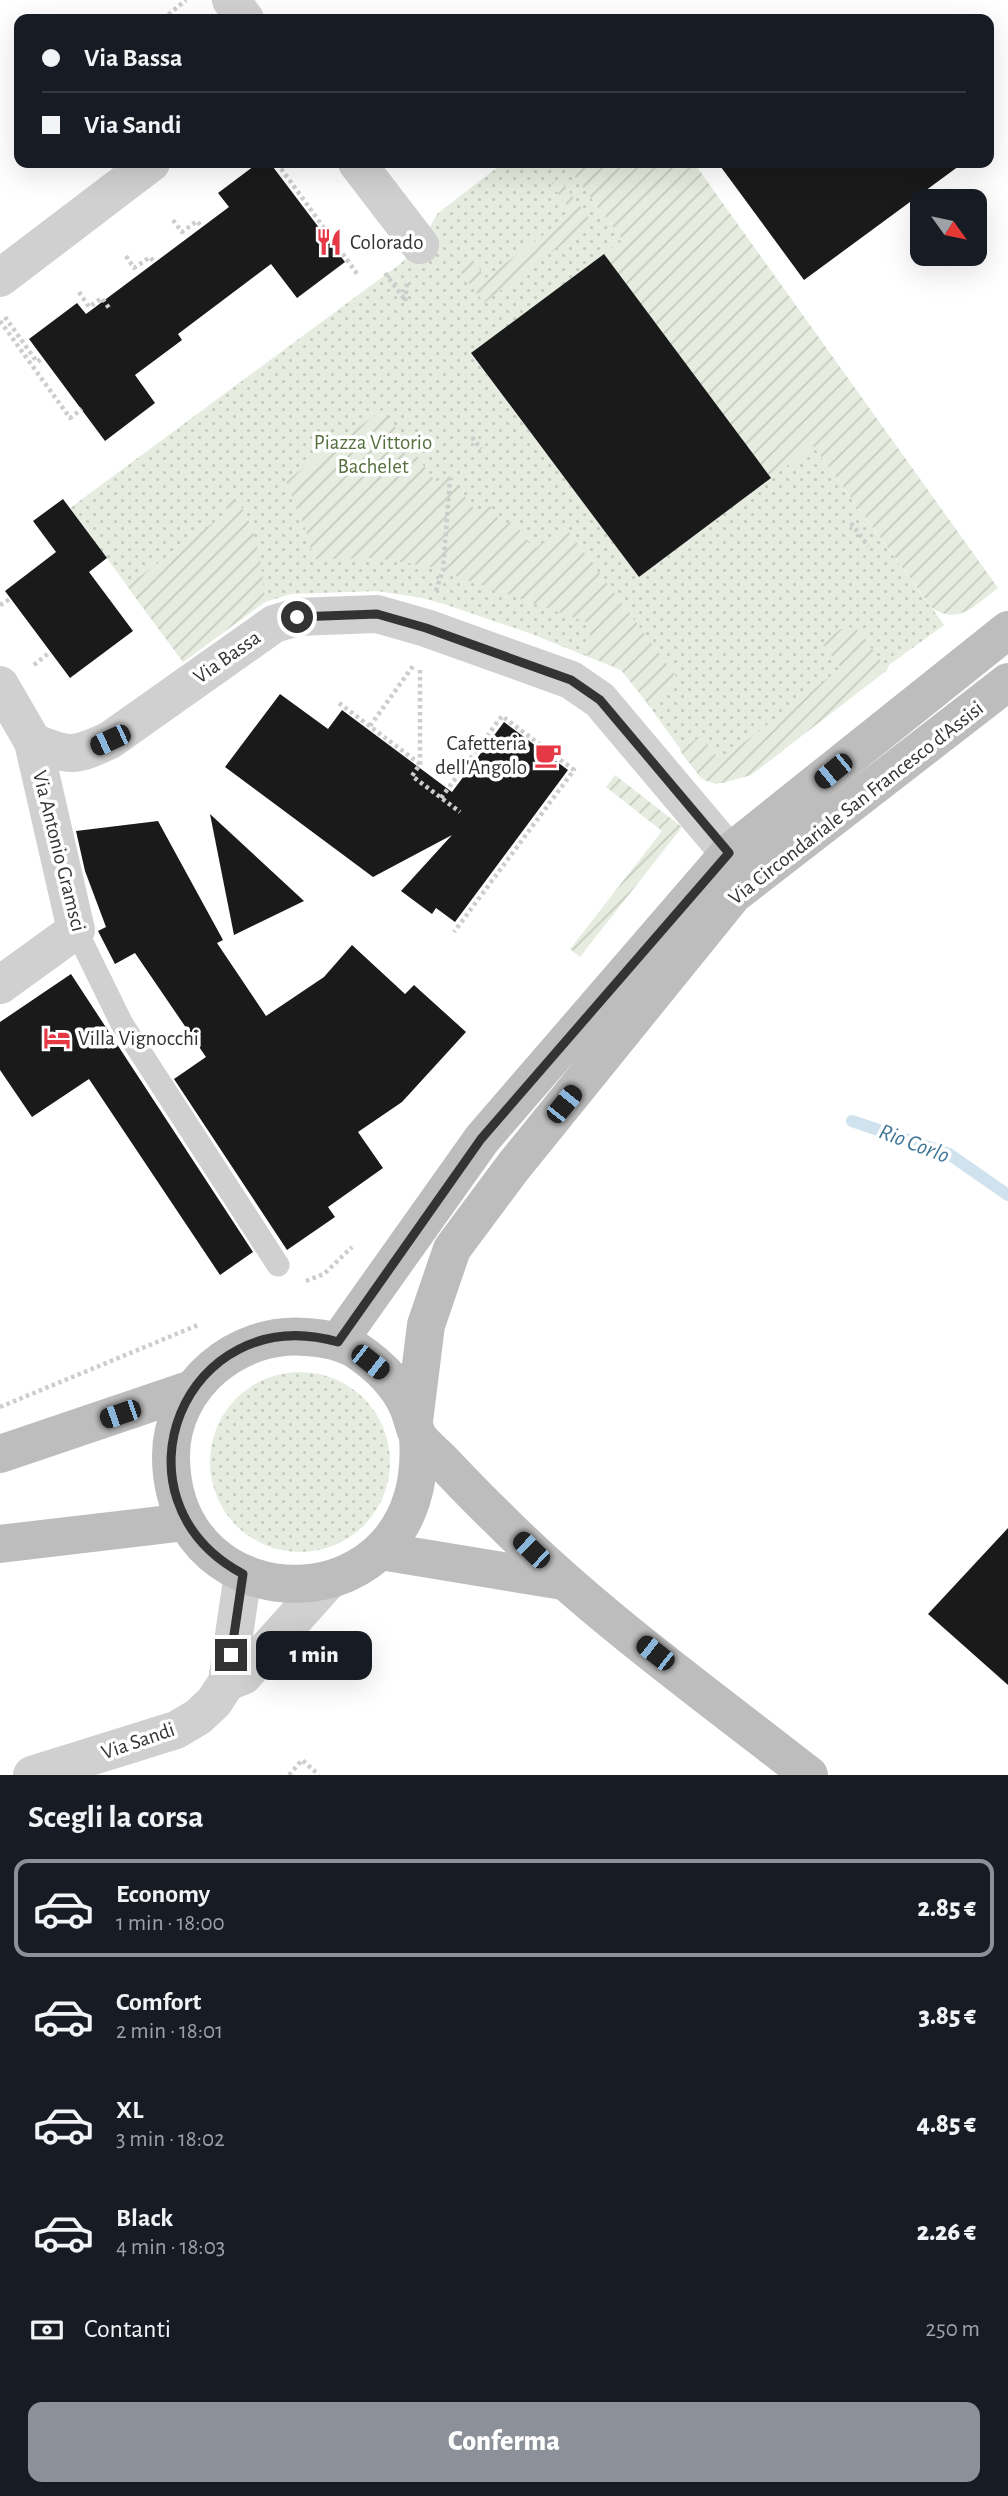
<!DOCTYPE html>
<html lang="it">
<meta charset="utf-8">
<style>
body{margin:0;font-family:"Alegreya Sans",sans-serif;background:#20242c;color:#f1f3f6;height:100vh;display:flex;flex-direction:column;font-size:26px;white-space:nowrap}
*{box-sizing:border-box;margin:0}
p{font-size:23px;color:#9ea1a6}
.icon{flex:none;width:38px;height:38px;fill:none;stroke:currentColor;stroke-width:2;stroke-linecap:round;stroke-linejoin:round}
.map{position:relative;height:1775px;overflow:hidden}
.side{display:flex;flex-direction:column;background:#171b24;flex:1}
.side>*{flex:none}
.top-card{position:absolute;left:14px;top:14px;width:980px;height:154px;border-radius:14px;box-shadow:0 7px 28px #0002;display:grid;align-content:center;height:154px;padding:0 28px;background:#171b24}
.needle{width:46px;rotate:123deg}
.tools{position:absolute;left:910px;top:189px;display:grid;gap:14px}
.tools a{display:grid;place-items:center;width:77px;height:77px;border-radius:14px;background:#171b24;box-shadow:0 7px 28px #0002;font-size:35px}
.end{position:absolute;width:32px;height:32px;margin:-16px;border:9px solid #333;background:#fff;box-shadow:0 0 0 4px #fff}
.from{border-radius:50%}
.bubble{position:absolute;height:49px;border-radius:14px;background:#171b24;box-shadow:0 7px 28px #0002;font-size:23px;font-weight:800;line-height:49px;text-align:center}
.car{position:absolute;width:21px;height:42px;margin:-21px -10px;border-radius:9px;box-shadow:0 0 5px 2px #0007;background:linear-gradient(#222 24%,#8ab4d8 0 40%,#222 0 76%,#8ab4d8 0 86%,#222 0)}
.top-card b{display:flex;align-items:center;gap:24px;height:66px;font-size:26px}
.top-card b+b{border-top:2px solid #363941}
.top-card i{width:18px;height:18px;background:#f1f3f6}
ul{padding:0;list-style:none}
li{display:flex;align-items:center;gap:21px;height:98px;margin:0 14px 10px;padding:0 14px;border:4px solid transparent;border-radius:14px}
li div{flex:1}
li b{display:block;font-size:26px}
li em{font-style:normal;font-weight:800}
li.current{border-color:#8c9099}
li>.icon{width:63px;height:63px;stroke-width:1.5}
h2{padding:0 28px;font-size:32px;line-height:84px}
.pay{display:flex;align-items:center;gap:18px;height:77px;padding:0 28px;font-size:26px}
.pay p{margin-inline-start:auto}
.cta{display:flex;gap:14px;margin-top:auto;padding:14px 28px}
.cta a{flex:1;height:80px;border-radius:14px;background:#8c9099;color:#fff;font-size:28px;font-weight:800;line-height:80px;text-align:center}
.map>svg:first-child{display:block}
.grass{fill:url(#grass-dots)}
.garden{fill:url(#garden-furrows)}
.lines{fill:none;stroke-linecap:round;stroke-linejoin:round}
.stream{stroke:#cfe2ee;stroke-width:12}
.building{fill:#1a1a1a}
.path{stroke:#cdcdcd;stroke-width:4.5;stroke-dasharray:3.5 3.5;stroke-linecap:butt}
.lane{stroke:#d0d0d0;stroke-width:23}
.street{stroke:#d0d0d0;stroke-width:38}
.secondary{stroke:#bdbdbd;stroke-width:38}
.route{stroke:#333;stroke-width:9}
.labels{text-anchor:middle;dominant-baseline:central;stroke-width:7;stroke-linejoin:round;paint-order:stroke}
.poi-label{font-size:21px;fill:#333;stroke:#fff;text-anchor:start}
.park-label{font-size:21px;fill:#56703f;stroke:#fff}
.street-label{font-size:21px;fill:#333;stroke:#fff}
.water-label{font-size:23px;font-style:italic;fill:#3f7597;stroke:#fff}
</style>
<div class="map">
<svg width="1008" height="1775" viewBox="0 0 1008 1775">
<defs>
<pattern id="grass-dots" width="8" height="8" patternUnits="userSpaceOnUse" patternTransform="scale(1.75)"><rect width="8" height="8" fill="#e6ecdf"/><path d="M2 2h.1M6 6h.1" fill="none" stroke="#c6cbc0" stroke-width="1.8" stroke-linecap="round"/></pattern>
<pattern id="garden-furrows" width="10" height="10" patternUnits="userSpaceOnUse" patternTransform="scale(1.75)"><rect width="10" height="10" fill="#e6ecdf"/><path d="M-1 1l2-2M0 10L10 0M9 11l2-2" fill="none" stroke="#c6cbc0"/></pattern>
</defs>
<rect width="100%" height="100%" fill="#fff"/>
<g class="grass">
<path d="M 503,163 L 640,163 L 592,199 L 623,240 L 471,354 L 639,577 L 813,446 L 944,625 L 889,665 L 887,670 L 751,775 L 716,784 L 701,778 L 629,678 L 621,670 L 529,633 L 447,605 L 422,598 L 377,591 L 291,594 L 265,602 L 183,662 L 70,508 L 400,264 L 420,245 L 437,214 Z"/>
<circle cx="300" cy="1462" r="90"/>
</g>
<g class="garden">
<path d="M 580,163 L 627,163 L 632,169 L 640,163 L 694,163 L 998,588 C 976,604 959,626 932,608 L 813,446 L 771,478 L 604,254 L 623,240 L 570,170 Z"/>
<path d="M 559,178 L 592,222 L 484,303 L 458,268 L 471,258 L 486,278 L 572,213 L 551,184 Z"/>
<path d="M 382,410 L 436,482 L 448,474 L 478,514 L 490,506 L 504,526 L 513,521 L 534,549 L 565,527 L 679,680 L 648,704 L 621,670 L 582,653 L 595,625 L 431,567 L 377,558 L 313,559 L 308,536 L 286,481 Z"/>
<path d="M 226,499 L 239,503 C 259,534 262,566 265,602 L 183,662 L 127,586 L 229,511 L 222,501 Z"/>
<path d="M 850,627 L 859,631 L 887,670 L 751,775 L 723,783 L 709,782 L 701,778 L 680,751 L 701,736 L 720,761 L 841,668 L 822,643 L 841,629 Z"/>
<path d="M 615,775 L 682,827 L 580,957 L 570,949 L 662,831 L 606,787 Z"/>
</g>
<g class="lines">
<path class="stream" d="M 852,1121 L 949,1154 L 1008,1195"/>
</g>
<g class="building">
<path d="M 258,163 L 270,163 L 345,262 L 297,298 L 271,264 L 178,334 L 182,340 L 135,375 L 155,403 L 105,441 L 29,339 L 77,303 L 86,314 L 229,207 L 218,193 Z"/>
<path d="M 718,163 L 963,163 L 804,280 Z"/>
<path d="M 604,254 L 771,478 L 639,577 L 471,353 Z"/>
<path d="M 63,499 L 107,558 L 89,572 L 133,631 L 70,678 L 5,591 L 56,552 L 33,521 Z"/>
<path d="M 280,694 L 328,729 L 342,710 L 452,792 L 504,722 L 568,770 L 455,922 L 436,908 L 432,914 L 401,891 L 452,835 L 373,877 L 225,767 Z"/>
<path d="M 210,814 L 304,901 L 234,935 Z"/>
<path d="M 158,821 L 223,940 L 217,943 L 266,1016 L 324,977 L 352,945 L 405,994 L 414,985 L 466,1032 L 402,1102 L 358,1132 L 383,1168 L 328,1207 L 335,1217 L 287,1250 L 174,1079 L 206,1057 L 135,953 L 115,964 L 98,931 L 106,927 L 85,871 L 76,831 Z"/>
<path d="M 71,974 L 253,1252 L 220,1275 L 89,1079 L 32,1117 L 0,1070 L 0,1022 Z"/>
<path d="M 1008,1528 L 1008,1685 L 928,1614 Z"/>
</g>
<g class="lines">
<g class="path">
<path d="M 163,19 L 186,0"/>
<path d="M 277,163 L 358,275"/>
<path d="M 173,220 L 182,232 L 197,221 L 202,227"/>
<path d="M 126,256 L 134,268 L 150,257 L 155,263"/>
<path d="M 385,273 L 405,300"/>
<path d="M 79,292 L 89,307 L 102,298 L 109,308"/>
<path d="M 405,301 L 407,283"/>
<path d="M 5,317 L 37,362 L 43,358"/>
<path d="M 0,321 L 70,418 L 82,409"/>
<path d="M 472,437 L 481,449"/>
<path d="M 851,523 L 868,546"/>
<path d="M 436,591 L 443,570 L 450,478"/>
<path d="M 0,605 L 10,599"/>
<path d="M 34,665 L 50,652"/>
<path d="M 420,670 L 420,763"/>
<path d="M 339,703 L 420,764 L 412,776 L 460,812"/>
<path d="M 370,726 L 413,666"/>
<path d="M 441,798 L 502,716 L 574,770 L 454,932"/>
<path d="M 306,1281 L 324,1274 L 352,1247"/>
<path d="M 0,1407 L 198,1325"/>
<path d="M 289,1775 L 302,1760 L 319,1775"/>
</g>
<path class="lane" d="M 76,930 L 122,1024 L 278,1265"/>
<g class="street">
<path d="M 231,0 L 245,19"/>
<path d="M 357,163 L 420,245"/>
<path d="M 0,278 L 151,163"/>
<path d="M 0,685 L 33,742 L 76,930 L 0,985"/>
<path d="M 33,742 C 70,757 74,757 110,740 L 274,624 L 297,617 L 377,614 L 426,628 L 571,680 L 600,700 L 729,853"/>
<path d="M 227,1682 L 243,1676 L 329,1580"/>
<path d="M 32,1775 L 176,1730 L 198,1717 L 214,1702 L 227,1682 L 243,1574"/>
</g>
<g class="secondary">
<path d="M 338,1342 L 482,1139 L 729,853 L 1008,630"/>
<path d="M 414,1421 L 426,1325 L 452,1249 L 513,1167 L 733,895 L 1008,682"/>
<path d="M 418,1437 C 432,1630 171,1629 171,1456 C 171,1385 238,1331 306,1337 C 323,1338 341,1341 356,1350 C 377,1364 398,1384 408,1407 C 412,1416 414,1429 419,1438 C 425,1446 435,1454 442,1461 C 460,1480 478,1499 497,1517 C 592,1613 703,1692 809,1775"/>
<path d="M 0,1454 L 192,1389"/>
<path d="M 0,1544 L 186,1522"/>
<path d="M 381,1551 L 563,1581"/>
</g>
</g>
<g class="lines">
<path class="route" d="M 231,1655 L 243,1574 C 103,1499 185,1298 338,1342 L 481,1139 L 729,853 L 600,700 L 571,680 L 426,628 L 377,614 L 297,617"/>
</g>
<defs>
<symbol id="restaurant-bare" viewBox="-9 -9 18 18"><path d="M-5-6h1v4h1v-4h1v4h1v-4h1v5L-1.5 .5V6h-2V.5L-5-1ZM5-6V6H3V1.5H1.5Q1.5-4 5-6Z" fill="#e63946" stroke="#fff" stroke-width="2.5" paint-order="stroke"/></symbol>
<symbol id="cafe-bare" viewBox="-9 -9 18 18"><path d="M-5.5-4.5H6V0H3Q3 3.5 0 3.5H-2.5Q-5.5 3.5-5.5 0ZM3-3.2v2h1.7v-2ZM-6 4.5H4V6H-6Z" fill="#e63946" stroke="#fff" stroke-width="2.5" paint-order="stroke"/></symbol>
<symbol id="hotel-bare" viewBox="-9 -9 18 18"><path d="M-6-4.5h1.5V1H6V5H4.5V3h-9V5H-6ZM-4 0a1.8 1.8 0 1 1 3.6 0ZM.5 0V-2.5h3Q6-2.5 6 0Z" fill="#e63946" stroke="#fff" stroke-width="2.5" paint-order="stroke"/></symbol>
</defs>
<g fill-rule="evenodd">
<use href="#restaurant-bare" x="310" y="223" width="38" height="38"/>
<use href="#cafe-bare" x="529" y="736" width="38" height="38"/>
<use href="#hotel-bare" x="38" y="1019" width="38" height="38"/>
</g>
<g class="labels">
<g class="poi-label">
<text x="350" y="242">Colorado</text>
<text x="527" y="743" text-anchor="end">Cafetteria<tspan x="527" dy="24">dell'Angolo</tspan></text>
<text x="78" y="1038">Villa Vignocchi</text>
</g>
<g class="park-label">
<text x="373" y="442">Piazza Vittorio<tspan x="373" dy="24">Bachelet</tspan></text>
</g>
<g class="street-label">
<text transform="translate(227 657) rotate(-35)">Via Bassa</text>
<text transform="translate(856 803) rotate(-38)">Via Circondariale San Francesco d'Assisi</text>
<text transform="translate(59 851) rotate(76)">Via Antonio Gramsci</text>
<text transform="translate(138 1741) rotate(-19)">Via Sandi</text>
</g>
<g class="water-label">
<text transform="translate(914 1144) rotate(21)">Rio Corlo</text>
</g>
</g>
</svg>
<div class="tools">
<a><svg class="needle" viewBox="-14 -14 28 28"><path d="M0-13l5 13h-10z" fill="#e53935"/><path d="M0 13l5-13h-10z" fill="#9ea1a6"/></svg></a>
</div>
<i class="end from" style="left:297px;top:617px"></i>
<i class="end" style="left:231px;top:1655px"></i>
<div class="bubble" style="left:256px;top:1631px;width:116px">1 min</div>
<i class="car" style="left:110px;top:740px;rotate:245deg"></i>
<i class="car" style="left:833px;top:771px;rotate:231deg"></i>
<i class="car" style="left:564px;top:1104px;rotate:39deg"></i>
<i class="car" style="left:370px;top:1362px;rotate:128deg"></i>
<i class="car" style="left:120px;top:1414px;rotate:251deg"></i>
<i class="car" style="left:531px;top:1550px;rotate:314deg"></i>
<i class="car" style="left:655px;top:1653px;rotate:308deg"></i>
<div class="top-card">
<b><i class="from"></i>Via Bassa</b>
<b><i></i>Via Sandi</b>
</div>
</div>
<section class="side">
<h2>Scegli la corsa</h2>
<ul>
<li class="current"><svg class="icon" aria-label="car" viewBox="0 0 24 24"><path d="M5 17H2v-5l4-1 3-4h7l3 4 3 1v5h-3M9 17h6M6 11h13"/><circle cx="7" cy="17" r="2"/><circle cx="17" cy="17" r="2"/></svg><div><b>Economy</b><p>1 min · 18:00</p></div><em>2.85 €</em></li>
<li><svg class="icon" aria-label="car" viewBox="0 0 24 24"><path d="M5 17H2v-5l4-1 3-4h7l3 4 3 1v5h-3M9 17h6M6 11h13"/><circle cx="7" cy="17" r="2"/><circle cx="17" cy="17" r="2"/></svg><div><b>Comfort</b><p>2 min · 18:01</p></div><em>3.85 €</em></li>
<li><svg class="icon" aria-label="car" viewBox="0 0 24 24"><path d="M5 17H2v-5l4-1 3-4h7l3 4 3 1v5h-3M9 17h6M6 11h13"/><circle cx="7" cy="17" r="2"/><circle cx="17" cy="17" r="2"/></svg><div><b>XL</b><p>3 min · 18:02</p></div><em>4.85 €</em></li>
<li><svg class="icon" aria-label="car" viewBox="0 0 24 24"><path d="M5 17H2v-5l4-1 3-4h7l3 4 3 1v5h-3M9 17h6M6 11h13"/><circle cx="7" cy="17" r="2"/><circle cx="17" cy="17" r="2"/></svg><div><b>Black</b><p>4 min · 18:03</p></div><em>2.26 €</em></li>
</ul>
<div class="pay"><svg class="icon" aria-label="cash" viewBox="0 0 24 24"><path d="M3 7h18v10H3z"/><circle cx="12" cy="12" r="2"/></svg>Contanti<p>250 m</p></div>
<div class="cta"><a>Conferma</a></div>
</section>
